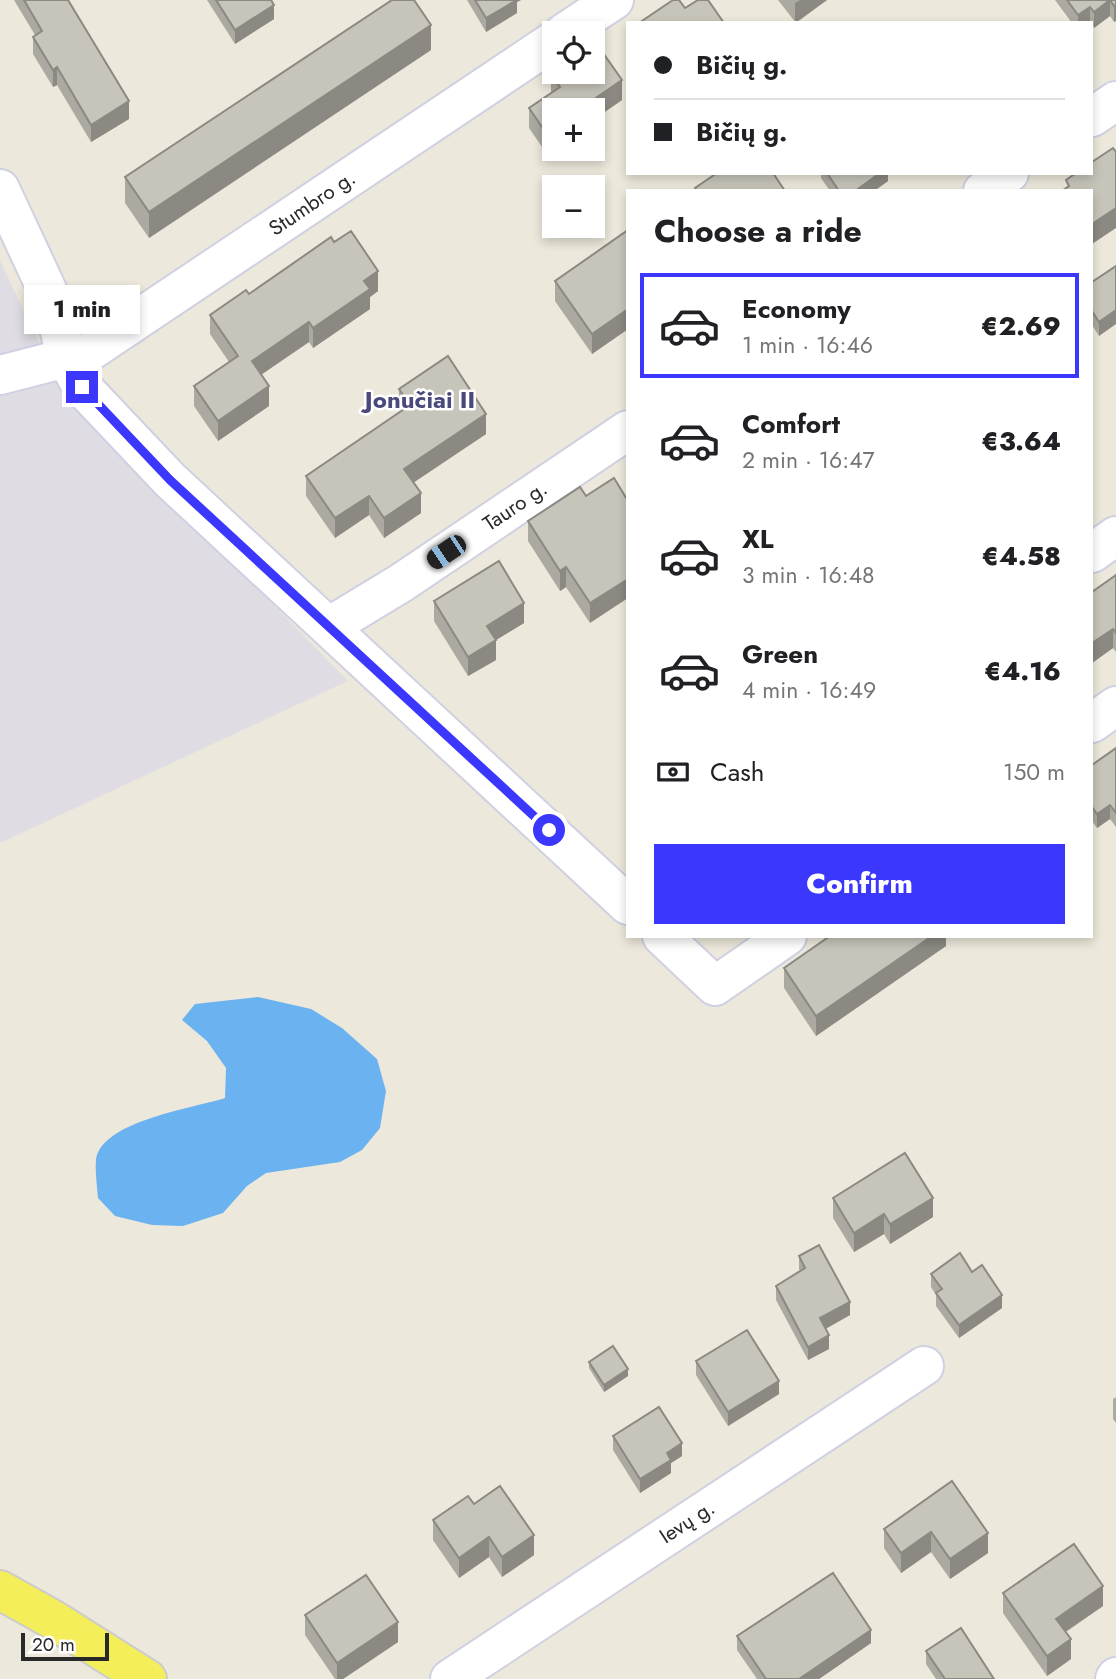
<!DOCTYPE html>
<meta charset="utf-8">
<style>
body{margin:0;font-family:Jost,sans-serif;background:#f2f2f2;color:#202124;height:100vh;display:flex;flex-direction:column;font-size:26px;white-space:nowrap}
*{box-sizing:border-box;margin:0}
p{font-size:23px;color:#757577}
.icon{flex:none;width:38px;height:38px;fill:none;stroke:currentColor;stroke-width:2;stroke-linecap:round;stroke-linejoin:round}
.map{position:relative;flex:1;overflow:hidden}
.sheet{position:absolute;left:626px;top:189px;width:467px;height:749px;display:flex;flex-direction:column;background:#fff;border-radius:0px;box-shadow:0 4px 10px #0003}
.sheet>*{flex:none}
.hud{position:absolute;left:626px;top:21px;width:467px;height:154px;border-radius:0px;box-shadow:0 4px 10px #0003;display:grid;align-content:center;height:154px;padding:0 28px;background:#fff}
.tools{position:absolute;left:542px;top:21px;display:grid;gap:14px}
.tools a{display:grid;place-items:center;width:63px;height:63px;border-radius:0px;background:#fff;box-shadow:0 4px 10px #0003;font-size:35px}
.scale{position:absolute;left:21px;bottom:18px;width:88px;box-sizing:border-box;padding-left:7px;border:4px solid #292929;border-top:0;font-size:19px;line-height:24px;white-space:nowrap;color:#292929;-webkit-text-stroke:5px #fff;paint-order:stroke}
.end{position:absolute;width:32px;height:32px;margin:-16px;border:9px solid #3b37fd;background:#fff;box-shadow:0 0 0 4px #fff}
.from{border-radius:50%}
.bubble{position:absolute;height:49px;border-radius:0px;background:#fff;box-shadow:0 4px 10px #0003;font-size:23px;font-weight:800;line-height:49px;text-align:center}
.car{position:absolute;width:21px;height:42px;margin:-21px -10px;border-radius:9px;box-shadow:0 0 5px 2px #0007;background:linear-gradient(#222 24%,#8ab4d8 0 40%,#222 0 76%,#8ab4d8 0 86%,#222 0)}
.hud b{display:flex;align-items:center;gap:24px;height:66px;font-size:26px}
.hud b+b{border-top:2px solid #e0e0e0}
.hud i{width:18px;height:18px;background:#202124}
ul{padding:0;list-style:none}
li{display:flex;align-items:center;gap:21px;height:105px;margin:0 14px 10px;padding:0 14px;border:4px solid transparent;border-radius:0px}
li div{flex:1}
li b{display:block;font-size:26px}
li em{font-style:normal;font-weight:800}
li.selected{border-color:#3b37fd}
li>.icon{width:63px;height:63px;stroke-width:1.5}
h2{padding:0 28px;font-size:32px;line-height:84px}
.pay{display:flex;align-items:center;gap:18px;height:77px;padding:0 28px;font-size:26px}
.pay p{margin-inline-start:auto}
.cta{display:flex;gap:14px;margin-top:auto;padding:14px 28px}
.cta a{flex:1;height:80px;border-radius:0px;background:#3b37fd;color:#fff;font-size:28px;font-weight:800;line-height:80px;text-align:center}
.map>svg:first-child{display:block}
.industrial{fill:#e0dce4}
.water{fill:#6bb2f0}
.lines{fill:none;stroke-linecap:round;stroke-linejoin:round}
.minor-casing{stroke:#d0d0e3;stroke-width:42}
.major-casing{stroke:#ccc;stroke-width:42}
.minor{stroke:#fff;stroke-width:38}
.major{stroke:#f3ee59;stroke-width:38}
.wall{fill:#aba9a0}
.shaded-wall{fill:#8b8982}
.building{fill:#c7c4ba;stroke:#8b8982;stroke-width:2}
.route{stroke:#3b37fd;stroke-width:9}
.labels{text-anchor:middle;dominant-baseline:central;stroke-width:5;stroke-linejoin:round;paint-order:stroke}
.street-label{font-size:21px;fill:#292929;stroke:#fff}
.quarter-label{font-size:24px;font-weight:bold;fill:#4a497b;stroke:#fff}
</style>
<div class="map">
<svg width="1116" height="1679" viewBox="0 0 1116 1679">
<rect width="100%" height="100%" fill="#ece8db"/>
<path class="industrial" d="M 0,261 L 61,388 L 348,681 L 0,843 Z"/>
<path class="water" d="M 258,997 L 311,1009 L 342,1028 L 377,1059 L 386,1091 L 380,1128 L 362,1150 L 340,1162 L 266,1173 L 247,1186 L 223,1213 L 183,1226 L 152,1225 L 115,1216 L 98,1198 C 97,1186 95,1172 96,1160 C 101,1121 194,1108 225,1098 L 226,1068 L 207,1041 L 182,1020 L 195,1004 Z"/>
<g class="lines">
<defs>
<g id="minor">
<path d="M 564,33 L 614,0"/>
<path d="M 1092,117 L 1116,101"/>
<path d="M 0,189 L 54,305 L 66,358 L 82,387 L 170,480 L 628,905"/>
<path d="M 983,191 L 1009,173"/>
<path d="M 0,375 L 89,352 L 555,40"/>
<path d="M 1092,553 L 1116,536"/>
<path d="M 330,626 L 401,583 L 628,430"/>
<path d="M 1092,723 L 1116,706"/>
<path d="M 662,936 L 715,986 L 787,936"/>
<path d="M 450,1679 L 924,1366"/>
<path d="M 1115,1679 L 1116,1677"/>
</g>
<path id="major" d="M 0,1590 L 52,1619 L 147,1679"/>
</defs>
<use href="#minor" class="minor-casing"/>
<use href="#major" class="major-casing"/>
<use href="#minor" class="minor"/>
<use href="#major" class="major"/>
</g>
<g class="wall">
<path d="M 14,0 L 68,0 L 129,119 L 91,142 L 57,85 L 53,87 L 33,54 L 33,37 L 35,35 Z"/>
<path d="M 207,0 L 271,0 L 274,19 L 235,44 Z"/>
<path d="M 467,0 L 521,0 L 517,2 L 517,13 L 486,32 Z"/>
<path d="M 778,0 L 827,0 L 796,23 Z"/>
<path d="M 1055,0 L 1116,0 L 1114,22 L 1110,16 L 1094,28 L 1092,23 L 1072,23 Z"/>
<path d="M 431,50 L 149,238 L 125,203 L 125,177 Z"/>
<path d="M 551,74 L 622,100 L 593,120 L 593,110 L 551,160 L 529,128 L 529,108 L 551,94 Z"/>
<path d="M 821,173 L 888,173 L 888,181 L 874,191 L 830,191 L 821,178 Z"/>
<path d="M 628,230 L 628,329 L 592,354 L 555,301 L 555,281 Z"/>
<path d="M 334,242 L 378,291 L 370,297 L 370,309 L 313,348 L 309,342 L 261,374 L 269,406 L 218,441 L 194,406 L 194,386 L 229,362 L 210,334 L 210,315 L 249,294 Z"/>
<path d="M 1116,266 L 1099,336 L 1092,325 L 1092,282 Z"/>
<path d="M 399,389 L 486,434 L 414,482 L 421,513 L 384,538 L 369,515 L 335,538 L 306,496 L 306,476 L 400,412 L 399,409 Z"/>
<path d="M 614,478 L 590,623 L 566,587 L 560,591 L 528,541 L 528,521 L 586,496 Z"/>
<path d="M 1116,575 L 1116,652 L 1113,648 L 1092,663 L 1092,592 Z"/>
<path d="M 434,601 L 524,623 L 496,640 L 496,660 L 468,676 L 434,621 Z"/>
<path d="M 1116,748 L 1116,827 L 1110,819 L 1097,828 L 1092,821 L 1092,765 Z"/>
<path d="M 946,936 L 946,946 L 816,1036 L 784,988 L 784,968 Z"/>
<path d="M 833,1198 L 933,1217 L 890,1244 L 884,1234 L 854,1252 L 833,1218 Z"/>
<path d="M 799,1256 L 850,1315 L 825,1329 L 829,1349 L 808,1360 L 776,1300 L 776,1286 L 800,1271 L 799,1269 Z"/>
<path d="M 972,1272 L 1002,1308 L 959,1338 L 936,1306 L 936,1295 L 931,1287 L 931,1274 Z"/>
<path d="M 696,1361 L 779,1394 L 728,1426 L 696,1375 Z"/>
<path d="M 589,1362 L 628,1376 L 604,1392 L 589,1368 Z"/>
<path d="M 1116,1397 L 1116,1423 L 1113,1419 L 1113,1399 Z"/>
<path d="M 613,1436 L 682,1456 L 671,1463 L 671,1473 L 640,1493 L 613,1450 Z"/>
<path d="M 952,1481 L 988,1553 L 950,1579 L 931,1552 L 901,1573 L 884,1548 L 884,1529 Z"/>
<path d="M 474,1504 L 534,1555 L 502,1577 L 489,1557 L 459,1578 L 433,1540 L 433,1520 Z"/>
<path d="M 1003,1593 L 1103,1606 L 1066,1632 L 1071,1659 L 1047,1676 L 1003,1613 Z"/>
<path d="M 305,1615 L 398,1642 L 343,1679 L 335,1679 L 305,1635 Z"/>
<path d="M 737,1636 L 871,1643 L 819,1679 L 757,1679 L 737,1650 Z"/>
<path d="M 926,1651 L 994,1679 L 936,1679 L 926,1664 Z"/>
</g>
<g class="shaded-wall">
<path d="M 512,0 L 521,0 L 517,2 L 517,13 L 486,32 L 486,18 Z"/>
<path d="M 800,0 L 827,0 L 795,23 L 795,3 Z"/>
<path d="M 1110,0 L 1110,16 L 1094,28 L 1094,12 Z"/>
<path d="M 274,5 L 274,19 L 235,44 L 235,30 Z"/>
<path d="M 1116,5 L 1116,21 L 1114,22 L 1114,6 Z"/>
<path d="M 1090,7 L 1090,23 L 1078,23 L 1078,15 Z"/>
<path d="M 431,25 L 431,50 L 149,238 L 149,212 Z"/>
<path d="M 57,67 L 57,85 L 53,87 L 53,70 Z"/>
<path d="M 622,80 L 622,100 L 593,120 L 593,110 L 578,110 Z"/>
<path d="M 129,101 L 129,119 L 91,142 L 91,125 Z"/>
<path d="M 555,138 L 555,149 L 568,149 L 551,160 L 551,140 Z"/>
<path d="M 880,173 L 888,173 L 888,181 L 874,191 L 855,191 Z"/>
<path d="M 1116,208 L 1116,228 L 1092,244 L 1092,224 Z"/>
<path d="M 378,271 L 378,291 L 370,297 L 370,309 L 313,348 L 313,328 L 364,281 Z"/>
<path d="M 628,309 L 628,329 L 592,354 L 592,334 Z"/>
<path d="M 1116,310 L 1116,324 L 1099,336 L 1099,322 Z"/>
<path d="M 309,322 L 309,342 L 252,381 L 252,361 Z"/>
<path d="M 269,386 L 269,406 L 218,441 L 218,421 Z"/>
<path d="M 486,414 L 486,434 L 404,489 L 404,469 Z"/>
<path d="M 421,493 L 421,513 L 384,538 L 384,518 Z"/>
<path d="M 369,496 L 369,515 L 335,538 L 335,518 Z"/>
<path d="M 566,567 L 566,587 L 560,591 L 560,571 Z"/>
<path d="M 628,579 L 628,598 L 590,623 L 590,603 Z"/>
<path d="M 524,603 L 524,623 L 496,640 L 496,660 L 468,676 L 468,657 L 487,626 Z"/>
<path d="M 1113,629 L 1113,648 L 1092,663 L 1092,643 Z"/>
<path d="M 1110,805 L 1110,819 L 1097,828 L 1097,814 Z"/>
<path d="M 932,936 L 946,936 L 946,946 L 816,1036 L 816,1016 Z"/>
<path d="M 933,1198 L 933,1217 L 890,1244 L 890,1224 Z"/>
<path d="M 884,1214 L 884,1234 L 854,1252 L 854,1233 Z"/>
<path d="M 1002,1295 L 1002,1308 L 959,1338 L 959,1325 Z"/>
<path d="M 850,1302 L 850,1315 L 820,1332 L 820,1318 Z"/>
<path d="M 829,1335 L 829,1349 L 808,1360 L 808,1347 Z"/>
<path d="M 628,1369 L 628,1376 L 604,1392 L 604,1385 Z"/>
<path d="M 779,1381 L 779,1394 L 728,1426 L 728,1412 Z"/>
<path d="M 682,1443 L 682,1456 L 671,1463 L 671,1473 L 640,1493 L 640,1479 L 667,1453 Z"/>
<path d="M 931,1532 L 931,1552 L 901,1573 L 901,1553 Z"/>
<path d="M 988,1533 L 988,1553 L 950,1579 L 950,1559 Z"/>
<path d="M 534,1535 L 534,1555 L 502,1577 L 502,1557 Z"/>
<path d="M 489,1537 L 489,1557 L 459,1578 L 459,1558 Z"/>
<path d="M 1103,1586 L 1103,1606 L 1056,1638 L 1056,1619 Z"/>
<path d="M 398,1622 L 398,1642 L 343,1679 L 337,1679 L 337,1663 Z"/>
<path d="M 871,1630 L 871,1643 L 819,1679 L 799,1679 Z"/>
<path d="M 1071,1639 L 1071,1659 L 1047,1676 L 1047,1656 Z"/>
</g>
<g class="building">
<path d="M 24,0 L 68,0 L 129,101 L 91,125 L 57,67 L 53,70 L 33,37 L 42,31 Z"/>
<path d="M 216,0 L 271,0 L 274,5 L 235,30 Z"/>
<path d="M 392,0 L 414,0 L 431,25 L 149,212 L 125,177 Z"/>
<path d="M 475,0 L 517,0 L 486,18 Z"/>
<path d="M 673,0 L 679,0 L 685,8 L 698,0 L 708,0 L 724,23 L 639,23 Z"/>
<path d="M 1067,0 L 1110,0 L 1094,12 L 1090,7 L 1078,15 Z"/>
<path d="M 1110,0 L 1116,0 L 1116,5 L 1114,6 Z"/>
<path d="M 596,43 L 622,80 L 578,110 L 555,110 L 555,138 L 551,140 L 529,108 L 560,87 L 551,74 L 555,71 L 593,72 L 593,45 Z"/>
<path d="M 1113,148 L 1116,152 L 1116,208 L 1092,224 L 1092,191 L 1062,191 L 1069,186 L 1066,180 L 1076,173 L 1092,173 L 1092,162 Z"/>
<path d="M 717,173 L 773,173 L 785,191 L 697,191 L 695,188 Z"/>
<path d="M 827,173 L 880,173 L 855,191 L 839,191 Z"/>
<path d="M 628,230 L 628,309 L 592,334 L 555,281 Z"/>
<path d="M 351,231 L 378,271 L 364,281 L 370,289 L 313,328 L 309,322 L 252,361 L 269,386 L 218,421 L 194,386 L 238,356 L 210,315 L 246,290 L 249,294 L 331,237 L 334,242 Z"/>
<path d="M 1116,266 L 1116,310 L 1099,322 L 1092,311 L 1092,282 Z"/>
<path d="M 448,356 L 486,414 L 404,469 L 421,493 L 384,518 L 369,496 L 335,518 L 306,476 L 410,405 L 399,389 Z"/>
<path d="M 614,478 L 628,501 L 628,579 L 590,603 L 566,567 L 560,571 L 528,521 L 580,487 L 586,496 Z"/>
<path d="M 499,561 L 524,603 L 487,626 L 496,640 L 468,657 L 434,601 Z"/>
<path d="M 1116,575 L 1116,633 L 1113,629 L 1092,643 L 1092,592 Z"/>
<path d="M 1116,748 L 1116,813 L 1110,805 L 1097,814 L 1092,807 L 1092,765 Z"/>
<path d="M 830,936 L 932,936 L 816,1016 L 784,968 Z"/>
<path d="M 905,1153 L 933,1198 L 890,1224 L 884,1214 L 854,1233 L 833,1198 Z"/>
<path d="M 819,1245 L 850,1302 L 820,1318 L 829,1335 L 808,1347 L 776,1286 L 805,1268 L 799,1256 Z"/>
<path d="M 960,1253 L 972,1272 L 982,1265 L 1002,1295 L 959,1325 L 936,1293 L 942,1289 L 931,1274 Z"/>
<path d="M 747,1330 L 779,1381 L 728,1412 L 696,1361 Z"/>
<path d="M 613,1346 L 628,1369 L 604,1385 L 589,1362 Z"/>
<path d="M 659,1407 L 682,1443 L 667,1453 L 671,1460 L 640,1479 L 613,1436 Z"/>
<path d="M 952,1481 L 988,1533 L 950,1559 L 931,1532 L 901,1553 L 884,1529 Z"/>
<path d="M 500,1486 L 534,1535 L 502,1557 L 489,1537 L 459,1558 L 433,1520 L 468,1496 L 474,1504 Z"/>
<path d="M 1074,1544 L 1103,1586 L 1056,1619 L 1071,1639 L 1047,1656 L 1003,1593 Z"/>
<path d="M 833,1573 L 871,1630 L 799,1679 L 766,1679 L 737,1636 Z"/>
<path d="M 366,1575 L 398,1622 L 337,1663 L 305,1615 Z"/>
<path d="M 961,1628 L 994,1679 L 945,1679 L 926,1651 Z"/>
</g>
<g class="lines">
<path class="route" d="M 82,387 L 170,480 L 549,830"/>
</g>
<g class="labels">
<g class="street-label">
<text transform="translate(312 203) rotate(-34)">Stumbro g.</text>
<text transform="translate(515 506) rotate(-34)">Tauro g.</text>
<text transform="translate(687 1522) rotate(-33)">Ievų g.</text>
</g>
<g class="quarter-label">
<text x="420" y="399">Jonučiai II</text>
</g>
</g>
</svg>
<div class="tools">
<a><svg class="icon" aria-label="locate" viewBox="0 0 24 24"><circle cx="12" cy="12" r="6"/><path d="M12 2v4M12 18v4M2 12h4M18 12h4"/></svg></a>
<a>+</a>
<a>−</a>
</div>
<div class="scale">20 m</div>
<i class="end from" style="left:549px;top:830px"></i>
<i class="end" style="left:82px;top:387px"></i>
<div class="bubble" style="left:24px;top:285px;width:116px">1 min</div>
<i class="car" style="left:446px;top:552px;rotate:236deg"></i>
<div class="hud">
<b><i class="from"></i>Bičių g.</b>
<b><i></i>Bičių g.</b>
</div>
<section class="sheet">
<h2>Choose a ride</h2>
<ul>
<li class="selected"><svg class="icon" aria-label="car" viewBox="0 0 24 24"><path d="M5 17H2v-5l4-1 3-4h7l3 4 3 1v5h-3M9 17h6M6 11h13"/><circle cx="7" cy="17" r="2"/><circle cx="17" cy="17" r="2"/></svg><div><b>Economy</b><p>1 min · 16:46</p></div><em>€2.69</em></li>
<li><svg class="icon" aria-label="car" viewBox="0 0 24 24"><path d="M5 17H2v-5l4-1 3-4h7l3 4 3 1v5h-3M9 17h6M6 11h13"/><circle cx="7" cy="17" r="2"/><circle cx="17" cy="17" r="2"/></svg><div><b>Comfort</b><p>2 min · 16:47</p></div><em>€3.64</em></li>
<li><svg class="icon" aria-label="car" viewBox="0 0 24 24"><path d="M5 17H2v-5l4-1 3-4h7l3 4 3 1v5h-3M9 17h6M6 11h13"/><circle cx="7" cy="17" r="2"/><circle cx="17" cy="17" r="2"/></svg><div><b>XL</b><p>3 min · 16:48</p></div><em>€4.58</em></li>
<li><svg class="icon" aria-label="car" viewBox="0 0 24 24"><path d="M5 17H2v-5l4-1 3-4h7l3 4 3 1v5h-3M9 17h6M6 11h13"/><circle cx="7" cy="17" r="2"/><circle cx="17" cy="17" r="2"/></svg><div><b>Green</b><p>4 min · 16:49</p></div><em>€4.16</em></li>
</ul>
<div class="pay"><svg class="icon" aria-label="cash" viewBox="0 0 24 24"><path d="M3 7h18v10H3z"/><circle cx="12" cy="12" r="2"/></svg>Cash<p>150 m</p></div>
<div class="cta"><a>Confirm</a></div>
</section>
</div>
